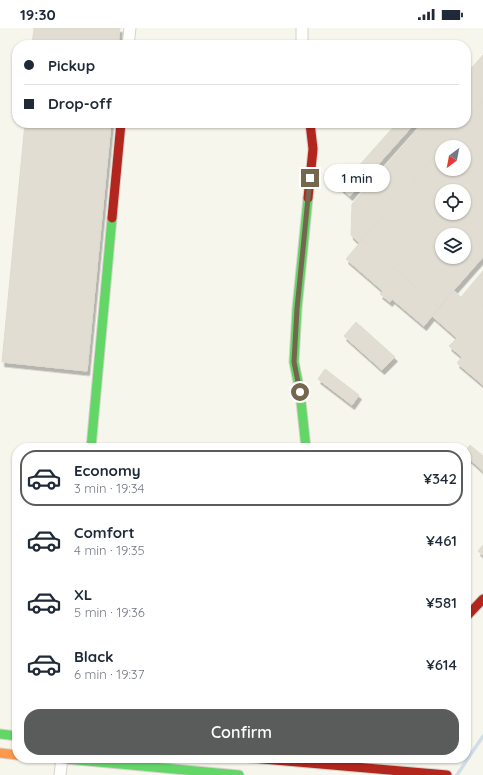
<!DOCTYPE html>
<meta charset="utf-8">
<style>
body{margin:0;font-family:Quicksand,sans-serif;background:#f2f2f3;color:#1f2937;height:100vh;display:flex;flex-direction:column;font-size:15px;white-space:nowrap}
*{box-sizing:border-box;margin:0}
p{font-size:13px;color:#747a83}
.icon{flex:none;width:22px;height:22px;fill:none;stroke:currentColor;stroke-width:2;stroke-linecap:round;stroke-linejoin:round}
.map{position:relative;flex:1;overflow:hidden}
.side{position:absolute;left:12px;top:415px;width:459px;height:320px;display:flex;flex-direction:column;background:#fff;border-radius:16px;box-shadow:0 1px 3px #0004}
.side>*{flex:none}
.banner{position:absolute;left:12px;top:12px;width:459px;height:88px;border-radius:16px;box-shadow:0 1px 3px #0004;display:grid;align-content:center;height:88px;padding:0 12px;background:#fff}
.needle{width:26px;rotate:212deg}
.tools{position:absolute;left:435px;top:112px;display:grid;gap:8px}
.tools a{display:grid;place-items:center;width:36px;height:36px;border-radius:50%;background:#fff;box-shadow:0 1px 3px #0004;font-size:20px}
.end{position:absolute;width:18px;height:18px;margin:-9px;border:5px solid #74674e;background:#fff;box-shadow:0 0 0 2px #fff}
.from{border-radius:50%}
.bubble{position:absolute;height:28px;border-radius:14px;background:#fff;box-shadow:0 1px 3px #0004;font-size:13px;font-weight:600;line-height:28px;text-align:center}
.banner b{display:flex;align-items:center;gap:14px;height:38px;font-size:15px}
.banner b+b{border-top:1px solid #e0e1e3}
.banner i{width:10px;height:10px;background:#1f2937}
ul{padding:7px 0 0;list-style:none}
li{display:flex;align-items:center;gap:12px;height:56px;margin:0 8px 6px;padding:0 4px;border:2px solid transparent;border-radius:16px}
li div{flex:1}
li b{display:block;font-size:15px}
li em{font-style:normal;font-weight:600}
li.selected{border-color:#5a5b5b}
li>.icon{width:36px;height:36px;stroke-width:1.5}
.action{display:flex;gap:8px;margin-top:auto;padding:8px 12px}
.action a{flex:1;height:46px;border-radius:16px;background:#5a5b5b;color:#fff;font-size:16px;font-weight:600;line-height:46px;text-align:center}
.status{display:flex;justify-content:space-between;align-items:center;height:28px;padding:0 20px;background:#fff;direction:ltr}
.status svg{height:11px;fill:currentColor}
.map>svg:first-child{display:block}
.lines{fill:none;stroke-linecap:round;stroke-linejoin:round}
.stream{stroke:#d0dee7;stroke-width:3.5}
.building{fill:#e1ddd3;stroke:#dfdbd0;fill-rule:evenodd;filter:url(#shadow)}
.street-casing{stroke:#d5d3ca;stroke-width:13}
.fast-casing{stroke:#d6d3ca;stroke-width:11}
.slow-casing{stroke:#d6d3ca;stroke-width:11}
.jam-casing{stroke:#d6d3ca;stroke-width:11}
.street{stroke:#fefefc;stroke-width:11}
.fast{stroke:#63d668;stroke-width:9}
.slow{stroke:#ff974d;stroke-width:9}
.jam{stroke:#b3261e;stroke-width:9}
.route{stroke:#74674e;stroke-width:5}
</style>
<div class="status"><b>19:30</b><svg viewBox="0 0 49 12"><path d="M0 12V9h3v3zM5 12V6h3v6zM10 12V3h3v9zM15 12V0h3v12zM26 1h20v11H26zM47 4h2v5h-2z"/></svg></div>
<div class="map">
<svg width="483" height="747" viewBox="0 0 483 747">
<defs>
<filter id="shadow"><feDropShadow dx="2.5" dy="4.5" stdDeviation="0" flood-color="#0004"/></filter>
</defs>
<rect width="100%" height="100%" fill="#f7f6ed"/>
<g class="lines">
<path class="stream" d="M 457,747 L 483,708"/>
</g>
<g class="building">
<path d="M 34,0 L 120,0 L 118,17 L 32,17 Z"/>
<path d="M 483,27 L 483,73 L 466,92 L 466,46 Z"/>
<path d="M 483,73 L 483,229 L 439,279 L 362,212 L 442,120 L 442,141 L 464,141 L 464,119 L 443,119 L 464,95 L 466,95 L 466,92 ZM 442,163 L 464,163 L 464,185 L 442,185 ZM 442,207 L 464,207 L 464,229 L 442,229 Z"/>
<path d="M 25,95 L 111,95 L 87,343 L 2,334 Z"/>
<path d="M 397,95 L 415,95 L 350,168 L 340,159 Z"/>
<path d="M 423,95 L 464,95 L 359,215 L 351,207 L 352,176 Z"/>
<path d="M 362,212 L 439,279 L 424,298 L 392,271 L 390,274 L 380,266 L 383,263 L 346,231 Z"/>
<path d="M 483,243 L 483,276 L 477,283 L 461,269 Z"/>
<path d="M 454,263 L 477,283 L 483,276 L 483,357 L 457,335 L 462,329 L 449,318 L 457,310 L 432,288 Z"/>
<path d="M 356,294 L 395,329 L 382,342 L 344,308 Z"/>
<path d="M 325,341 L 359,367 L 352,377 L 318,351 Z"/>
<path d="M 470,417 L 483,428 L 483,443 L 466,428 L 466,422 Z"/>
<path d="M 483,517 L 483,527 L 478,523 Z"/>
</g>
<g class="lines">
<defs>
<g id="street">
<path d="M 128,17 L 130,0"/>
<path d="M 302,17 L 302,0"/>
<path d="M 60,747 L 62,730"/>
</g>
<g id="fast">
<path d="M 91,420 L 112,190"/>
<path d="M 306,420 L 300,364 L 294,334 L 297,281 L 308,170"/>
<path d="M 0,706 L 17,708"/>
<path d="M 55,730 L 239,747"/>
</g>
<path id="slow" d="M 0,725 L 17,727"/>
<g id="jam">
<path d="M 308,170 L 313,121 L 310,95"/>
<path d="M 112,190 L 121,95"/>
<path d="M 466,589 L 483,571"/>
<path d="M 250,730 L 447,747"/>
</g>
</defs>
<use href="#street" class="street-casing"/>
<use href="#fast" class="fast-casing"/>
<use href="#slow" class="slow-casing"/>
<use href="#jam" class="jam-casing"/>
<use href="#street" class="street"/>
<use href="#fast" class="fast"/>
<use href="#slow" class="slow"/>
<use href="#jam" class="jam"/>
</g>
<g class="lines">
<path class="route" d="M 300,364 L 294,334 L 297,281 L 310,150"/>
</g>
</svg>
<div class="tools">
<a><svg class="needle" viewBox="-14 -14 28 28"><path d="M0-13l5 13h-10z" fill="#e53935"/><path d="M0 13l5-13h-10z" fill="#747a83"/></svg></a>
<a><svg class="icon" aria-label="locate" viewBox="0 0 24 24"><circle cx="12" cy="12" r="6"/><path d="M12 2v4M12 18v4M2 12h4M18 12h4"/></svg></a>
<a><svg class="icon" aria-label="layers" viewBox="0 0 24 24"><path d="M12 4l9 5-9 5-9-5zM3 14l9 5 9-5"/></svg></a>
</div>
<i class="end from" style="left:300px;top:364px"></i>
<i class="end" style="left:310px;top:150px"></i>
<div class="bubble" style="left:324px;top:136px;width:66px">1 min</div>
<div class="banner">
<b><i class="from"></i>Pickup</b>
<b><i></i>Drop-off</b>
</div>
<section class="side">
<ul>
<li class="selected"><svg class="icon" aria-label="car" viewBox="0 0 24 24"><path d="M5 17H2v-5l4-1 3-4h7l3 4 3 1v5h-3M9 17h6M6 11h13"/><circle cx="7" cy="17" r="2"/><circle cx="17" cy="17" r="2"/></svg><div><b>Economy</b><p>3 min · 19:34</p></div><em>¥342</em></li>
<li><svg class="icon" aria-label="car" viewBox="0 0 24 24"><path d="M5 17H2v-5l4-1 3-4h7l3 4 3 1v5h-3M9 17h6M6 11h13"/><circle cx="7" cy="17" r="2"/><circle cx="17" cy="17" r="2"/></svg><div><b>Comfort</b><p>4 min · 19:35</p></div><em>¥461</em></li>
<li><svg class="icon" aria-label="car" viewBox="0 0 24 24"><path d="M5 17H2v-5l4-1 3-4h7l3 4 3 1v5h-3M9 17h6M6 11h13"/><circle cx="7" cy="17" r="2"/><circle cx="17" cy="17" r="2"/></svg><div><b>XL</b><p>5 min · 19:36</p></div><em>¥581</em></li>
<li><svg class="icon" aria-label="car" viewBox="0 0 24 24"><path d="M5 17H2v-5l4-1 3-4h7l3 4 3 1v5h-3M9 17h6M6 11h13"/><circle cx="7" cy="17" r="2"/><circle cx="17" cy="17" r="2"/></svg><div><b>Black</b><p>6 min · 19:37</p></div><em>¥614</em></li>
</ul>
<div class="action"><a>Confirm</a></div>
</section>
</div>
